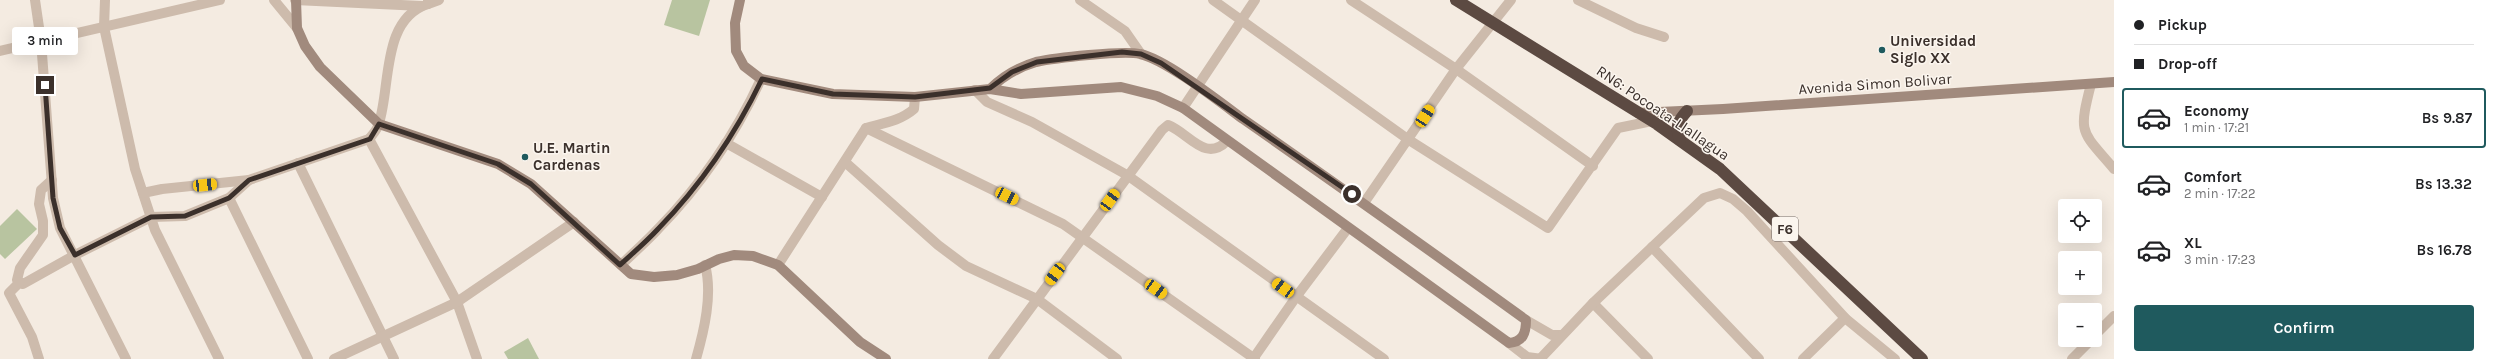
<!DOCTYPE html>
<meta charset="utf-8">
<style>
body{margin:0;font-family:Karla,sans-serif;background:#f6f6f6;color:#202124;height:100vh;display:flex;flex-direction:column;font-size:15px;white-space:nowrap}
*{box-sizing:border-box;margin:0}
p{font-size:13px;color:#757577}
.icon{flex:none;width:22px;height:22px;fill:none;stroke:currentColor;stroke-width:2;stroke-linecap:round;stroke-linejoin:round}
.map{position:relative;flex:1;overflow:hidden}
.details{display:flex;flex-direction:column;background:#fff;width:380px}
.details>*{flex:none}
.top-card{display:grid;align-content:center;height:88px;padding:0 20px;background:#fff}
.tools{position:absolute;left:2058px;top:199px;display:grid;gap:8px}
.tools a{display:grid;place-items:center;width:44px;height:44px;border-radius:4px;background:#fff;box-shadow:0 4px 16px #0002;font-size:20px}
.end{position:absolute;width:18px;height:18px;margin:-9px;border:5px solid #3b302b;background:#fff;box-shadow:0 0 0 2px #fff}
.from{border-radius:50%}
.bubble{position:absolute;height:28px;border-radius:4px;background:#fff;box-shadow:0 4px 16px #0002;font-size:13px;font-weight:600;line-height:28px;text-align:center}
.car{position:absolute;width:12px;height:24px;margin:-12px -6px;border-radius:5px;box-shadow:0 0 3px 1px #0007;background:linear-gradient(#f5c518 24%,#345 0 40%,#f5c518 0 76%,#345 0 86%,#f5c518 0)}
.top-card b{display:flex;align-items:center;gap:14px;height:38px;font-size:15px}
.top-card b+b{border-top:1px solid #e0e0e0}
.top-card i{width:10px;height:10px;background:#202124}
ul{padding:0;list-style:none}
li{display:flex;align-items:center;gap:12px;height:60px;margin:0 8px 6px;padding:0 12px;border:2px solid transparent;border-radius:4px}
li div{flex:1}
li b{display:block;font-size:15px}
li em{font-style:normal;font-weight:600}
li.current{border-color:#1f5a5e}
li>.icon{width:36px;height:36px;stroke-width:1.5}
.button{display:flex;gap:8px;margin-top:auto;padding:8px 20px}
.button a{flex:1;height:46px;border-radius:4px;background:#1f5a5e;color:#fff;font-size:16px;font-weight:600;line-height:46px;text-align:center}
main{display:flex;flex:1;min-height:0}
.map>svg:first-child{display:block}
.green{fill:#b8c4a0}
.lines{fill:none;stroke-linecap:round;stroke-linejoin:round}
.street{stroke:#cdbbac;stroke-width:10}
.secondary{stroke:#a18a7d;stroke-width:10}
.highway{stroke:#5c4a42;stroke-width:12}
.route{stroke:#3b302b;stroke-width:5}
.poi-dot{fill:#1f5a5e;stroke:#fbf5ee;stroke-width:1.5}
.labels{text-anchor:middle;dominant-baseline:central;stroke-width:3;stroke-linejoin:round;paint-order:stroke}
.shield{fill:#fbf5ee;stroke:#756b66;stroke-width:1}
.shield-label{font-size:14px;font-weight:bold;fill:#3b302b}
.poi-label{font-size:15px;font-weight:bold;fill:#3b302b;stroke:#fbf5ee;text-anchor:start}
.street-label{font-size:15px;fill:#3b302b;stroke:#fbf5ee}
</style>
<main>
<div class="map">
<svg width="2114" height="359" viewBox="0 0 2114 359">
<rect width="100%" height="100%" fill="#f4ebe1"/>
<g class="green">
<path d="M 672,0 L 710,0 L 699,36 L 664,25 Z"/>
<path d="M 17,209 L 37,229 L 5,259 L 0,254 L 0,226 Z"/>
<path d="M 528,338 L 539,359 L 508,359 L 504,352 Z"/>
</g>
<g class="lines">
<g class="street">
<path d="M 35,0 L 41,41 L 53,198 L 60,228 L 126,359"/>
<path d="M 105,0 L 104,27 L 135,169 L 155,230 L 219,359"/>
<path d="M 274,0 L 297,28"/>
<path d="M 295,0 L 422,6"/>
<path d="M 1080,0 L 1125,31 L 1141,54"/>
<path d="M 1213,0 L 1409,140 L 1548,228 L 1618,128 L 1652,121"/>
<path d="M 1351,0 L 1456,69 L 1593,166"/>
<path d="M 1578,0 L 1636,28 L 1664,37"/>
<path d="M 428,4 L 439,0"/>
<path d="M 0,51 L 220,0"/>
<path d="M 2091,84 C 2078,135 2081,130 2114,169"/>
<path d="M 975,90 L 987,102 L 1032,122 L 1127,175 L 1384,359"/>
<path d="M 1183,108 L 1255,0"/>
<path d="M 866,128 L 1063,224 L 1255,359"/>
<path d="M 369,139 L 457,302 L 477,359"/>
<path d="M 726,143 L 822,197"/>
<path d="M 845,162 L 938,245 L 966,266 L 1037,299 L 1117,359"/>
<path d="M 298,163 L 394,359"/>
<path d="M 52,180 L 41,190 L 39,204 L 43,221 L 43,235 L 20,268 L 17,280 L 23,284 L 75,255 L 151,217 L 185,216 L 229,198 L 249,180 L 369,139 C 373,134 378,129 379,123 C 391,86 381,19 428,4 L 428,0"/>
<path d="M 143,193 L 162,189 L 249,180"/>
<path d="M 229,198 L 308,359"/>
<path d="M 1364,203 L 1456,69 L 1511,0"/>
<path d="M 1652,247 L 1759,359"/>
<path d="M 621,265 C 633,253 646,242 658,229 C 700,186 736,133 761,79"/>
<path d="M 778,265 L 866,128 C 884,123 900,121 914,109 L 915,97"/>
<path d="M 20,282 L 9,293 L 32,337 L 39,359"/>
<path d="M 1593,303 L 1648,359"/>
<path d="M 1526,320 L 1552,335 L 1562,335"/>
<path d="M 2095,335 L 2114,316"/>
<path d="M 1509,343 L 1527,357 L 1542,359"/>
<path d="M 1541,358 L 1593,303 L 1704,198 L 1720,193 L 1733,199 L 1747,211 L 1845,318 L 1895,359"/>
<path d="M 334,359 L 457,302 L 574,222"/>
<path d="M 696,359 C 704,331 713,294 705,265"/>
<path d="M 993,359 L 1162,130 L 1168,125 C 1189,133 1205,163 1227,141"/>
<path d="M 1253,359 L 1296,297 L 1348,228"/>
<path d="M 1803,359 L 1845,318"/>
<path d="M 2072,359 L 2091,340"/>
</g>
<g class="secondary">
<path d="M 296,0 L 297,28 L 305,46 L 320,67 L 379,124 L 498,164 L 531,184 L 631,274 L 654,277 L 677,275 L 698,269 L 719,259 L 734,255 L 753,256 L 778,265 L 860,342 L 886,359"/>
<path d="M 740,0 L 735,23 L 736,51 L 744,66 L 761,79 L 833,94 L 915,97 L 990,89 L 1021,94 L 1121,87 L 1157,96 L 1183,108 L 1509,343 C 1523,342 1526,333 1526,320 C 1432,252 1338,185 1243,119 C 1220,102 1165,59 1140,54 C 1124,50 1054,58 1036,62 C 1019,67 1003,76 990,89"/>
<path d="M 1638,113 L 1723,109 L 2114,82"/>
</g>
<g class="highway">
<path d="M 1456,0 L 1657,124 L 1720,169 L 1922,359"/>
<path d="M 1680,140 C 1675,126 1678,121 1687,111"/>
</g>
</g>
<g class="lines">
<path class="route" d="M 45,85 L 53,198 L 60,228 L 75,255 L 151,217 L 185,216 L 229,198 L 249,180 L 370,139 L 379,124 L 498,164 L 531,184 L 620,265 C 633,253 646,242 658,229 C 700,186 736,133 762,79 L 833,94 L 915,97 L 990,88 L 1012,72 L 1037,62 L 1122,52 L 1141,54 L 1161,63 L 1352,194"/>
</g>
<g class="poi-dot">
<circle cx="1882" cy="50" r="4"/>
<circle cx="525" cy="157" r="4"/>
</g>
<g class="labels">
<rect class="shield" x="1772" y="217" width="26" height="24" rx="3"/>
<g class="shield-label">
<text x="1785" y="229">F6</text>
</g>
<g class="poi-label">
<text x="1890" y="41">Universidad<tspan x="1890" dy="17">Siglo XX</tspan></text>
<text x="533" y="148">U.E. Martin<tspan x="533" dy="17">Cardenas</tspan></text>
</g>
<g class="street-label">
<text transform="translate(1875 84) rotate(-4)">Avenida Simon Bolivar</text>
<text transform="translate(1663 113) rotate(34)">RN6: Pocoata-Llallagua</text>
</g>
</g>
</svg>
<div class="tools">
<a><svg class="icon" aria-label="locate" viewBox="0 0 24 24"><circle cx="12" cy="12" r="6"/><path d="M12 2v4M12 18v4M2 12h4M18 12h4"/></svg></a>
<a>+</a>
<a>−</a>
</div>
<i class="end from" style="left:1352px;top:194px"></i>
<i class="end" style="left:45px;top:85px"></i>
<div class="bubble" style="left:12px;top:27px;width:66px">3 min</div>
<i class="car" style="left:1425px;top:116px;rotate:33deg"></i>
<i class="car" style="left:205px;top:185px;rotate:84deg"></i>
<i class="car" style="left:1007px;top:196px;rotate:116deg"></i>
<i class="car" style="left:1110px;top:200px;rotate:36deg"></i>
<i class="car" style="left:1055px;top:274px;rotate:217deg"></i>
<i class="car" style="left:1283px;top:288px;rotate:306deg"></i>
<i class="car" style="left:1156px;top:289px;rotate:125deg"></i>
</div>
<section class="details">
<div class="top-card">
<b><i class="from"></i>Pickup</b>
<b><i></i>Drop-off</b>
</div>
<ul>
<li class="current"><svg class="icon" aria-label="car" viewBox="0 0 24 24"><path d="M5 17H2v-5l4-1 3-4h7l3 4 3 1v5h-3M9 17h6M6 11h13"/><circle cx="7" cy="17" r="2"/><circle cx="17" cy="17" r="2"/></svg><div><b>Economy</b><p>1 min · 17:21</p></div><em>Bs 9.87</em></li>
<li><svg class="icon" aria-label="car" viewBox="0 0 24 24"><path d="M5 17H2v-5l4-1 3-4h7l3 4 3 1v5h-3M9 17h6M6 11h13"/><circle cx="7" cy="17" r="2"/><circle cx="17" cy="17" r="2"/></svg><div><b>Comfort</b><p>2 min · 17:22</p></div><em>Bs 13.32</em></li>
<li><svg class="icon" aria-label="car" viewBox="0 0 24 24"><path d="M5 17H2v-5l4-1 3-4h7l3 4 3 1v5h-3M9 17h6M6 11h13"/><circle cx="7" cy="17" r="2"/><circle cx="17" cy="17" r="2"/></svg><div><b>XL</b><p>3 min · 17:23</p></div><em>Bs 16.78</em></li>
</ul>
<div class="button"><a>Confirm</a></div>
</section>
</main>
